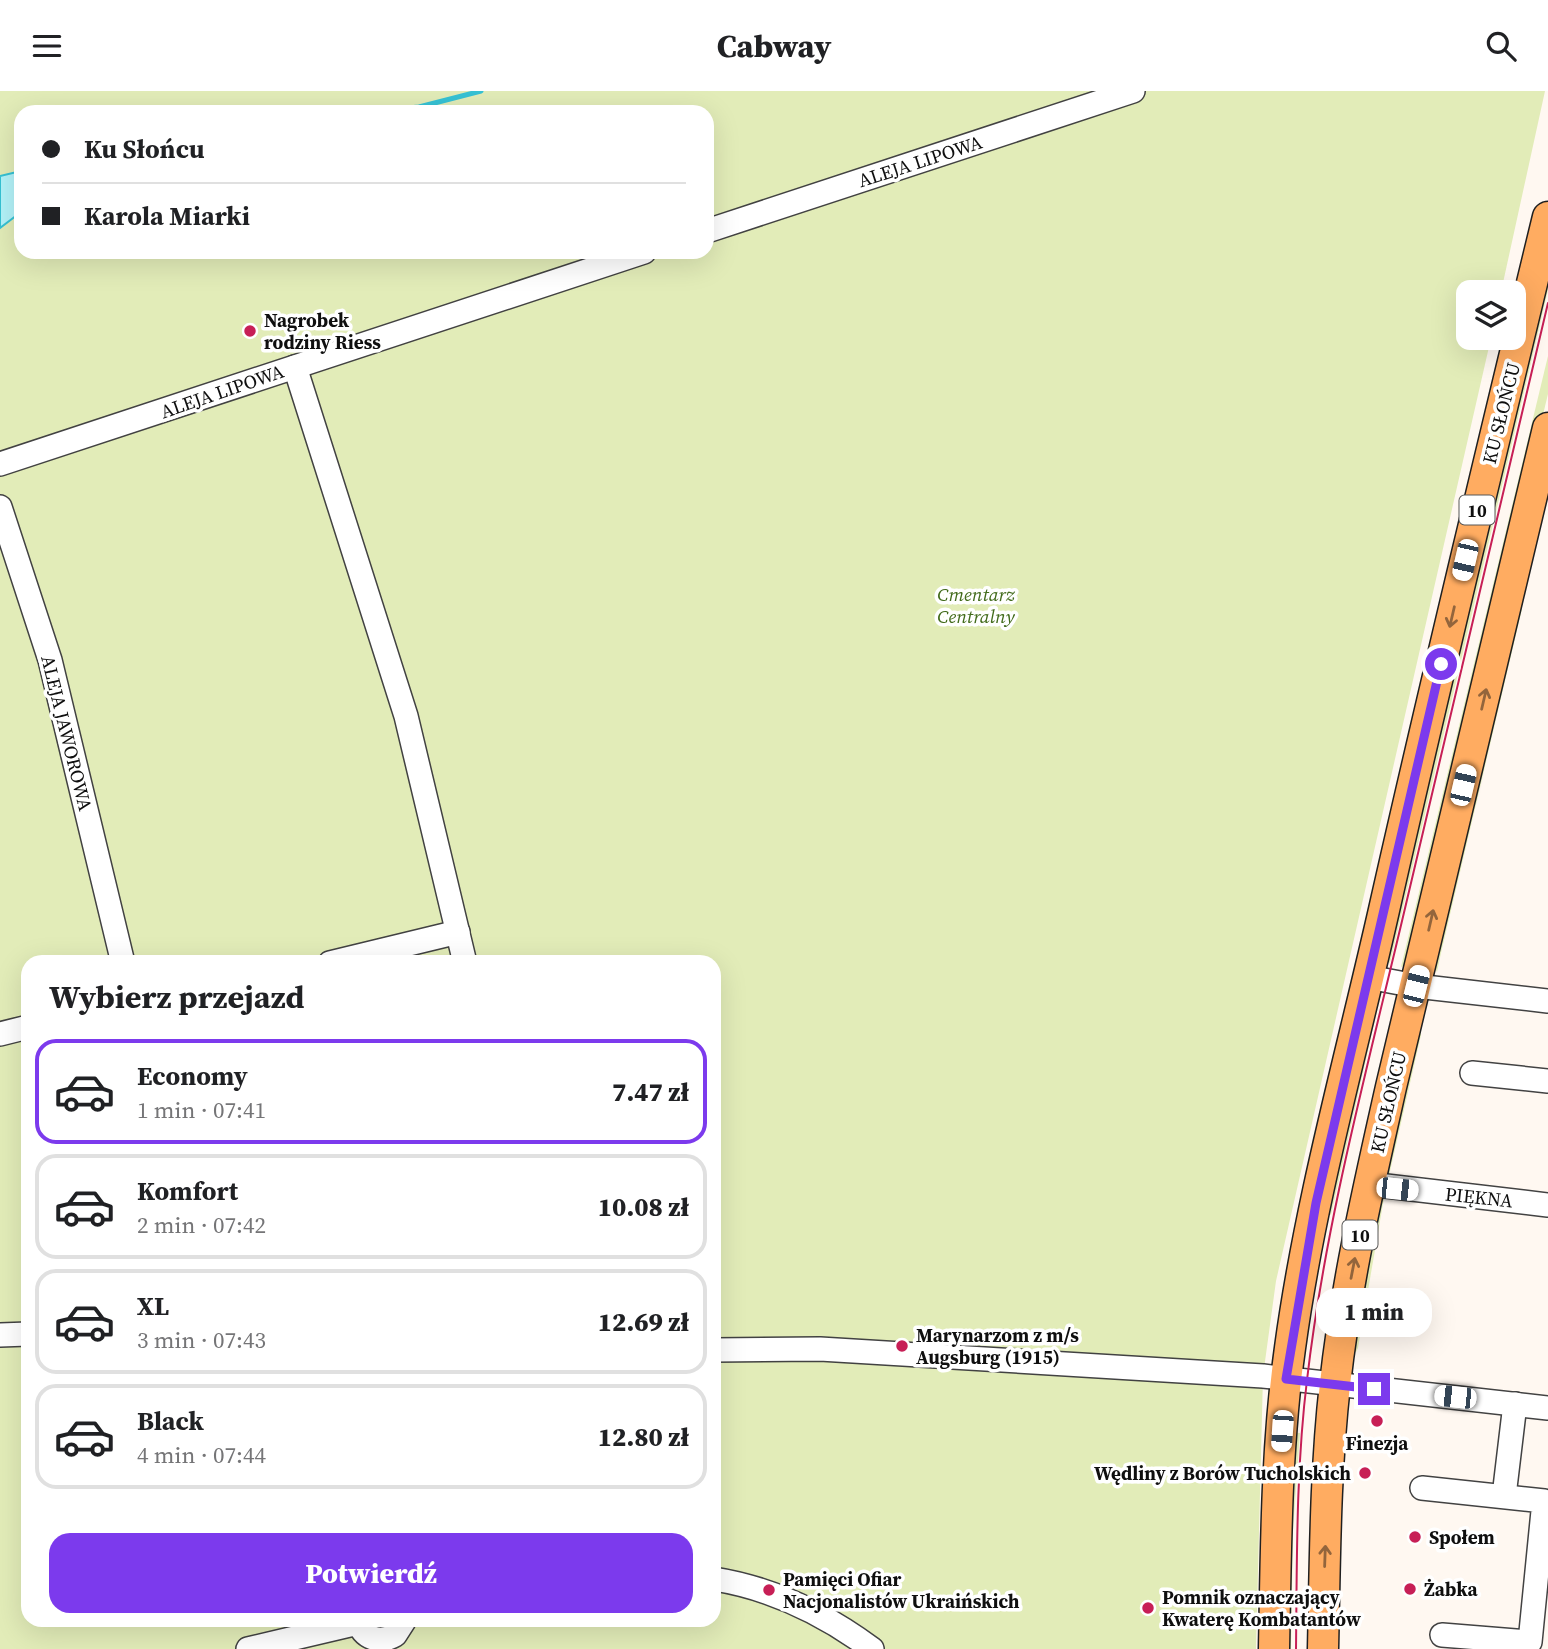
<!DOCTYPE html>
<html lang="pl">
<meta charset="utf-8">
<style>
body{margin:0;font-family:"Source Serif 4",serif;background:#f2f2f2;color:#202124;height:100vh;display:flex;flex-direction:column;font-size:26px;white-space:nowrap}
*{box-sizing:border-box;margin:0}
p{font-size:23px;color:#757577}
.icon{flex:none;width:38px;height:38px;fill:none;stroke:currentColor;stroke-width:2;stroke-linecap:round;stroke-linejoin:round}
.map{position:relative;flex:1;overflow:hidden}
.side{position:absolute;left:21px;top:864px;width:700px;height:672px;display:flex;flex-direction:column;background:#fff;border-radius:21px;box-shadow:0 7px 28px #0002}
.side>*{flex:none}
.top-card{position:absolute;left:14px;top:14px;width:700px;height:154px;border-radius:21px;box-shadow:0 7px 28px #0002;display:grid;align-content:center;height:154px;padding:0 28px;background:#fff}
.controls{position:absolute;left:1456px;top:189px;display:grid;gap:14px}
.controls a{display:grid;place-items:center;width:70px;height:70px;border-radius:14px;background:#fff;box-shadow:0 7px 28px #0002;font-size:35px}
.end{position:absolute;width:32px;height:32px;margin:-16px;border:9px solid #7c3aed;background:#fff;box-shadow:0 0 0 4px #fff}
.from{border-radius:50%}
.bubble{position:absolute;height:49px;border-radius:21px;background:#fff;box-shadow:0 7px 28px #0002;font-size:23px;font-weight:800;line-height:49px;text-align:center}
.car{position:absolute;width:21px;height:42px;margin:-21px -10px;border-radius:9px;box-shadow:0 0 5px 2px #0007;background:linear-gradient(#fff 24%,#345 0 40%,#fff 0 76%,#345 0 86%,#fff 0)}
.top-card b{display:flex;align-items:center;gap:24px;height:66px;font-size:26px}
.top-card b+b{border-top:2px solid #e0e0e0}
.top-card i{width:18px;height:18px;background:#202124}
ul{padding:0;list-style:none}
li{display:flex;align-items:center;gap:21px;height:105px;margin:0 14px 10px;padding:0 14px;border:4px solid #e0e0e0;border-radius:21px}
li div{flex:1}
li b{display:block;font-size:26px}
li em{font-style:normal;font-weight:800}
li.active{border-color:#7c3aed}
li>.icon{width:63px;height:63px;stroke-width:1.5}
h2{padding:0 28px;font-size:32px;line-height:84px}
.button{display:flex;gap:14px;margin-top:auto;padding:14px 28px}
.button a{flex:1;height:80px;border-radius:21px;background:#7c3aed;color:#fff;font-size:28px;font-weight:800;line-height:80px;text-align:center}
header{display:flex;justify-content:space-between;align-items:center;height:91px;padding:0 28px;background:#fff;font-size:32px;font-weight:800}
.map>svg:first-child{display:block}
.green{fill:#e2ecb8;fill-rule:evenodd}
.water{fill:#b3f3f9;stroke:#36c2d4;stroke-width:2}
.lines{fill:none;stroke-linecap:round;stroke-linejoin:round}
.stream{stroke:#36c2d4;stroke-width:5}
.minor-casing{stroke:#424242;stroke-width:26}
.major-casing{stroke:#202020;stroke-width:33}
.minor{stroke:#fff;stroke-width:23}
.major{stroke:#ffac61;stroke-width:30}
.tram{stroke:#c71f56;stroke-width:2}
.oneway{stroke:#93653c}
.route{stroke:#7c3aed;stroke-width:9}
.poi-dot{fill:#c71f56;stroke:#fff;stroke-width:2.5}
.labels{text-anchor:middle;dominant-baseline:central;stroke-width:7;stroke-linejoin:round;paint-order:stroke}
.shield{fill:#fff;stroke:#575757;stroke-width:2}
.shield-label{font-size:18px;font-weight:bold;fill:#0f0f0f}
.street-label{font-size:19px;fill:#0f0f0f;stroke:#fff}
.poi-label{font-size:19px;font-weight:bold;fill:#0f0f0f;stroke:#fff;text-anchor:start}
.park-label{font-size:19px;font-style:italic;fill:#426b1b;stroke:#fff}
</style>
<header><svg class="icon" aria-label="menu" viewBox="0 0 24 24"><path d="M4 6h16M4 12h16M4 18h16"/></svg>Cabway<svg class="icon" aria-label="search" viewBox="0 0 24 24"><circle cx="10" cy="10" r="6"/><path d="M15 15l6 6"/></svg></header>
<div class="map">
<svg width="1548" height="1558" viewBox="0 0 1548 1558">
<rect width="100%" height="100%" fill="#fff8f1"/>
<g class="green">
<path d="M 0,0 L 1545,0 L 1501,201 L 1468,201 L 1468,247 L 1491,247 L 1276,1190 L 1263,1285 L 1256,1558 L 0,1558 ZM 21,21 L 707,21 L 707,161 L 21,161 ZM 28,872 L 714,872 L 714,1530 L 28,1530 Z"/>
<path d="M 1548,162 L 1548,199 L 1390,872 L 1387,870 Z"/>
<path d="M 1548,265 L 1548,303 L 1410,872 L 1401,876 Z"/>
<path d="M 1522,518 L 1441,862 L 1437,881 L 1434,875 L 1516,519 Z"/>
<path d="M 1367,926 L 1375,928 L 1331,1124 L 1323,1122 Z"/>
<path d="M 1420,939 L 1421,944 L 1388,1089 L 1385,1084 Z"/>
<path d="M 1384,1107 L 1358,1257 L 1356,1261 L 1348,1260 L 1378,1110 Z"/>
<path d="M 1290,1341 L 1300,1342 L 1293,1440 L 1291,1558 L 1283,1558 Z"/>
</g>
<path class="water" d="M 21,80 L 21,121 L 0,137 L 0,85 Z"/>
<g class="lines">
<path class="stream" d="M 363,21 L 419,16 L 481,0"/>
<defs>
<g id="minor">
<path d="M 707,140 L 1133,0"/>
<path d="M 295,276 L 406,625 L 465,872"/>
<path d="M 0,373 L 644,161"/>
<path d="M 0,416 L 50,569 L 123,872"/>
<path d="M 330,872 L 458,841"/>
<path d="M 1368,886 L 1416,895 L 1548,910"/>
<path d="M 0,943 L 28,936"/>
<path d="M 1472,982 L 1548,990"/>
<path d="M 1369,1093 L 1548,1114"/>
<path d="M 0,1244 L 28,1243"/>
<path d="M 714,1259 L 820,1258 L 1263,1285 L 1548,1317"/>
<path d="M 1422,1397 L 1544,1410 L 1530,1551 L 1442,1544"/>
<path d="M 1504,1405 L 1515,1313"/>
<path d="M 714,1488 C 771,1497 826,1524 872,1558"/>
<path d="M 358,1530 C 363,1547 379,1553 395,1544 L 404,1530"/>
<path d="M 248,1558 L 358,1532"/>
</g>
<g id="major">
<path d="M 1274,1558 C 1276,1458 1276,1357 1290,1257 C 1310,1109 1351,965 1384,819 C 1436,588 1492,357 1548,126"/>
<path d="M 1323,1558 C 1325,1470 1325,1381 1335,1293 C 1346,1193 1369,1094 1391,996 L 1548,337"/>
</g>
</defs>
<use href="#minor" class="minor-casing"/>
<use href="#major" class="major-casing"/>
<use href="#minor" class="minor"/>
<use href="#major" class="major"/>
<path class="tram" d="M 1296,1558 C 1297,1468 1296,1378 1307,1289 C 1325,1134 1366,982 1402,830 C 1450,624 1499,418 1548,212"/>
</g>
<defs><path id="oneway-shaft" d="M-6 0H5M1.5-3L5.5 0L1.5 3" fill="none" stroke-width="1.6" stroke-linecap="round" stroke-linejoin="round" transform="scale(1.75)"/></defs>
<g class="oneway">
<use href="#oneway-shaft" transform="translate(1452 526) rotate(103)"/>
<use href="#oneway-shaft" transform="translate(1484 608) rotate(-77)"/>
<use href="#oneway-shaft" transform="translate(1431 829) rotate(-77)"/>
<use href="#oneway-shaft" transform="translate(1353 1177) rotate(-79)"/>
<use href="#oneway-shaft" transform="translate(1325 1465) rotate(-88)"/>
</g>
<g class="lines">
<path class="route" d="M 1374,1298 L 1286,1288 L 1316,1112 L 1441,573"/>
</g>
<g class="poi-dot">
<circle cx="250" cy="240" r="7"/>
<circle cx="902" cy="1255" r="7"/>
<circle cx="1377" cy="1330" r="7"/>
<circle cx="1365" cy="1382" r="7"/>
<circle cx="1415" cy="1446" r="7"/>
<circle cx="1410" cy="1498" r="7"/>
<circle cx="769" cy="1499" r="7"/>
<circle cx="1148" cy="1517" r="7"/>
</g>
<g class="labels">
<g class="shield">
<rect x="1459.5" y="404.5" width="35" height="29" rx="5"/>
<rect x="1342.5" y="1129.5" width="35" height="29" rx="5"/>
</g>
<g class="shield-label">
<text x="1477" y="419">10</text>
<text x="1360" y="1144">10</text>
</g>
<g class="street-label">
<text transform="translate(920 70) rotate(-18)">ALEJA LIPOWA</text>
<text transform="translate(222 300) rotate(-19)">ALEJA LIPOWA</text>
<text transform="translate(1501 322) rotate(-76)">KU SŁOŃCU</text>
<text transform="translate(67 642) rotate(76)">ALEJA JAWOROWA</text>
<text transform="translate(1388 1011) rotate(-77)">KU SŁOŃCU</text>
<text transform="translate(1479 1106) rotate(6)">PIĘKNA</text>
</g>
<g class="poi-label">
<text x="264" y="229">Nagrobek<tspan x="264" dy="22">rodziny Riess</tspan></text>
<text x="916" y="1244">Marynarzom z m/s<tspan x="916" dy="22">Augsburg (1915)</tspan></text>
<text x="1377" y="1352" text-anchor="middle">Finezja</text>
<text x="1351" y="1382" text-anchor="end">Wędliny z Borów Tucholskich</text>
<text x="1429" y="1446">Społem</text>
<text x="783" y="1488">Pamięci Ofiar<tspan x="783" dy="22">Nacjonalistów Ukraińskich</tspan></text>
<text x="1424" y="1498">Żabka</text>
<text x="1162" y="1506">Pomnik oznaczający<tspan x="1162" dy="22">Kwaterę Kombatantów</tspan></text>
</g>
<g class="park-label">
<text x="976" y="503">Cmentarz<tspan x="976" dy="22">Centralny</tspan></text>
</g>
</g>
</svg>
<div class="controls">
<a><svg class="icon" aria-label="layers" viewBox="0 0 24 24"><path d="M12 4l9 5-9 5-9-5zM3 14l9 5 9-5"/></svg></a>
</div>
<i class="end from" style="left:1441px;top:573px"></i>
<i class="end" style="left:1374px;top:1298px"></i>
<div class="bubble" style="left:1316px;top:1197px;width:116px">1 min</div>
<i class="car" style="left:1465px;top:469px;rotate:193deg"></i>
<i class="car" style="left:1463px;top:694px;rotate:13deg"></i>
<i class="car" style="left:1416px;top:895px;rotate:14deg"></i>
<i class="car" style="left:1397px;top:1098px;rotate:96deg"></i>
<i class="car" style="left:1455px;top:1306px;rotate:276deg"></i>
<i class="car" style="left:1282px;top:1340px;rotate:184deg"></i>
<div class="top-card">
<b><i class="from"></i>Ku Słońcu</b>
<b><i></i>Karola Miarki</b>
</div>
<section class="side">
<h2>Wybierz przejazd</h2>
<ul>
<li class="active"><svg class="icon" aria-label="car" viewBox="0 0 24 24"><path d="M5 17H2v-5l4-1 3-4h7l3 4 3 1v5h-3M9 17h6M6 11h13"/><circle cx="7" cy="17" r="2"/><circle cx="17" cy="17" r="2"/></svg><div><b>Economy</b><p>1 min · 07:41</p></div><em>7.47 zł</em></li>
<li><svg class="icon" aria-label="car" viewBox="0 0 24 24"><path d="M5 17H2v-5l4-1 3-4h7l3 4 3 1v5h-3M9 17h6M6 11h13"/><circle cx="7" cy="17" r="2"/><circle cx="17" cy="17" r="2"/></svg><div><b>Komfort</b><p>2 min · 07:42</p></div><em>10.08 zł</em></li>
<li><svg class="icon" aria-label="car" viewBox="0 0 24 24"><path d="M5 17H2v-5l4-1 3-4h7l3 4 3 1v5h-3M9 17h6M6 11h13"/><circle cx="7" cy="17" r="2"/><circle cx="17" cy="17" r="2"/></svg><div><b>XL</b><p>3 min · 07:43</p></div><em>12.69 zł</em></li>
<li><svg class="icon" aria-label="car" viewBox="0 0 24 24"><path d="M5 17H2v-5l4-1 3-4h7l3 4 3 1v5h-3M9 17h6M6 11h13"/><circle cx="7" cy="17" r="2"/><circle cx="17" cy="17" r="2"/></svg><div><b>Black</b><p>4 min · 07:44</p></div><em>12.80 zł</em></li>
</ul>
<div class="button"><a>Potwierdź</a></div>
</section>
</div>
